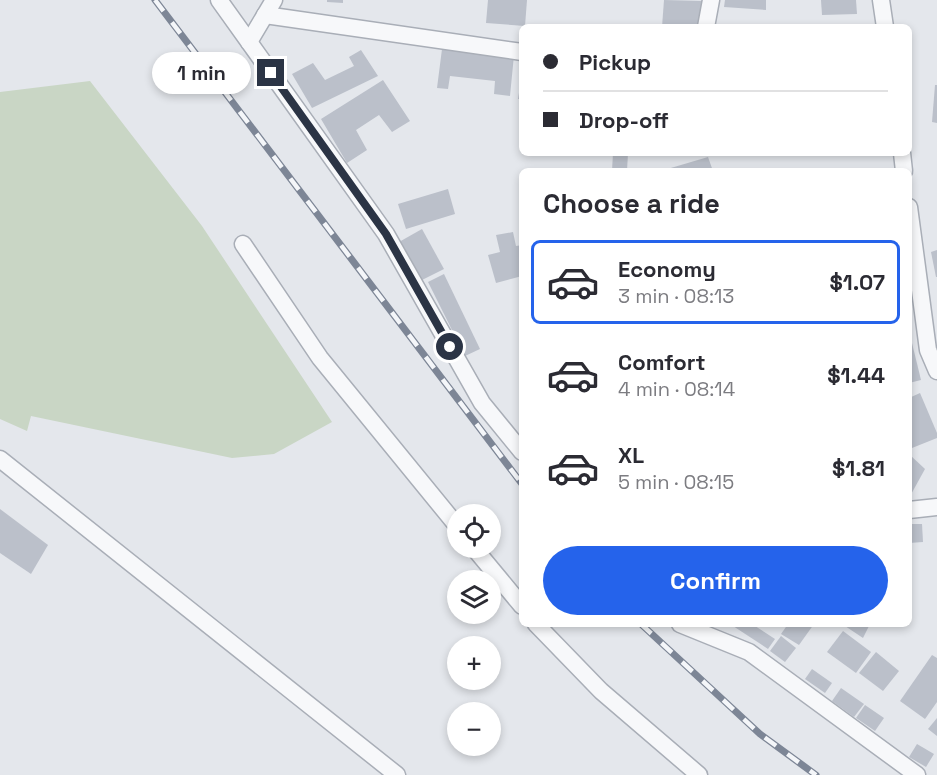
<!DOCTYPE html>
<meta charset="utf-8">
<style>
body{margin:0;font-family:"Space Grotesk",sans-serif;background:#f2f2f3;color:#2b2b33;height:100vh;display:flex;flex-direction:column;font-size:22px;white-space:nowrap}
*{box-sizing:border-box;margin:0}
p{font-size:20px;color:#7c7c81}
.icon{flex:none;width:33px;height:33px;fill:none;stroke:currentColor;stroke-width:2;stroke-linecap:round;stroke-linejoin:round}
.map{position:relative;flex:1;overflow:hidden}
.panel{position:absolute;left:519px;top:168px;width:393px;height:459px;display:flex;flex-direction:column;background:#fff;border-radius:9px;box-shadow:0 3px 9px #0003}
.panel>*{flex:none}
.hud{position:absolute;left:519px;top:24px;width:393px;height:132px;border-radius:9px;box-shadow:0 3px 9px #0003;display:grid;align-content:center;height:132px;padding:0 24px;background:#fff}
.controls{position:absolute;left:447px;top:504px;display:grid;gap:12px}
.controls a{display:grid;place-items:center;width:54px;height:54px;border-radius:50%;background:#fff;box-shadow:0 3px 9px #0003;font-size:30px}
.end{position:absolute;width:27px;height:27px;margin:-14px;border:8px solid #2b3445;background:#fff;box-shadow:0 0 0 3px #fff}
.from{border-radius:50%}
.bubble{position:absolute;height:42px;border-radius:21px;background:#fff;box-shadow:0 3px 9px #0003;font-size:20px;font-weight:800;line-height:42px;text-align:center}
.hud b{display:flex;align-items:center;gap:21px;height:57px;font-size:22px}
.hud b+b{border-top:2px solid #e1e1e2}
.hud i{width:15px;height:15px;background:#2b2b33}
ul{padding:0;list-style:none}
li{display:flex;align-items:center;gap:18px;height:84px;margin:0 12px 9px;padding:0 12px;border:3px solid transparent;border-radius:9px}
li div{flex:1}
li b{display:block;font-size:22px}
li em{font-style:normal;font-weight:800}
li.active{border-color:#2563eb}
li>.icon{width:54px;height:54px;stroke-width:1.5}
h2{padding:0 24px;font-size:27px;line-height:72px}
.action{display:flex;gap:12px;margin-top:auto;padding:12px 24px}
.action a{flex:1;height:69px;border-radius:36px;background:#2563eb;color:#fff;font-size:24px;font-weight:800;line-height:69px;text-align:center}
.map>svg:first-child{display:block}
.green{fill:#c9d6c5}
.building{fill:#bbc0ca}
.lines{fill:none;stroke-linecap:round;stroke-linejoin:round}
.street-casing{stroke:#a9aeb7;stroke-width:19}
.street{stroke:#f7f8fa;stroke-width:16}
.rail-casing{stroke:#7d8696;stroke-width:7}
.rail{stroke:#f4f6f9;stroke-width:4.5;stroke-dasharray:14;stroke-linecap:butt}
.route{stroke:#2b3445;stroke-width:8}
</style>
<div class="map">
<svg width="937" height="775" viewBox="0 0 937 775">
<rect width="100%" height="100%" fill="#e4e7ec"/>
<path class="green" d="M 90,81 L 202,226 L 332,422 L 274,454 L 232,458 L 31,416 L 27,431 L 0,419 L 0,92 Z"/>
<g class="building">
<path d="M 327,0 L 343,0 L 343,3 L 327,2 Z"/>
<path d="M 488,0 L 527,0 L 525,26 L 486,23 Z"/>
<path d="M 664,0 L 704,1 L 701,27 L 662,27 Z"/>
<path d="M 725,0 L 766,0 L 766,10 L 724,7 Z"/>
<path d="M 821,0 L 856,0 L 857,14 L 822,15 Z"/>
<path d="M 442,49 L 514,55 L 510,96 L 494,94 L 495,81 L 450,76 L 448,89 L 437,88 Z"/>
<path d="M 361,50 L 378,76 L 312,108 L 292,74 L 313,63 L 325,80 L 354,66 L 349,57 Z"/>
<path d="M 383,80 L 410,121 L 392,132 L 379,115 L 356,130 L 367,150 L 347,163 L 321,119 Z"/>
<path d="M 521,80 L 522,80 L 522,99 L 518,99 Z"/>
<path d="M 935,85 L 937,85 L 937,123 L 932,122 Z"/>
<path d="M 613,153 L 628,153 L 627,171 L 612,171 Z"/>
<path d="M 708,157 L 713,171 L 664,171 L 664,170 Z"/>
<path d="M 448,189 L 455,214 L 406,229 L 398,204 Z"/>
<path d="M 422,229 L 444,269 L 422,280 L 399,242 Z"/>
<path d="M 513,232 L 516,246 L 522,245 L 522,276 L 496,283 L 488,255 L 500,252 L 496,235 Z"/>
<path d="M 937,250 L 937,277 L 936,277 L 931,252 Z"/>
<path d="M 444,274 L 480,349 L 465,356 L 428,282 Z"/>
<path d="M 912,343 L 921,380 L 909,383 L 909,344 Z"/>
<path d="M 920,393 L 937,433 L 937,438 L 912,448 L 909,442 L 909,398 Z"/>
<path d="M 909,454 L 925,469 L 909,498 Z"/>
<path d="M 0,509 L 48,545 L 31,574 L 0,553 Z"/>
<path d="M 909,524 L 922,524 L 923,542 L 909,543 Z"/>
<path d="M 730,624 L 752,624 L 775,639 L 768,649 Z"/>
<path d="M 788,624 L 814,624 L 799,645 L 781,634 Z"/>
<path d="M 842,624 L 870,624 L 863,638 Z"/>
<path d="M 843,631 L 871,652 L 856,673 L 827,652 Z"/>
<path d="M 781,636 L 796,648 L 785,662 L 770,651 Z"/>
<path d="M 876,652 L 899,671 L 883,691 L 859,673 Z"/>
<path d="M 932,655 L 937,658 L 937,702 L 925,719 L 900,701 Z"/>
<path d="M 812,669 L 832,683 L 825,693 L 805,679 Z"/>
<path d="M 841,688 L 864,704 L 854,717 L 832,701 Z"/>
<path d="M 865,705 L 884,718 L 875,731 L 856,718 Z"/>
<path d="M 937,718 L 937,736 L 928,729 Z"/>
<path d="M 917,744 L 934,754 L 926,767 L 909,757 Z"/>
</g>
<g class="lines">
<defs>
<g id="street">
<path d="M 219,0 L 386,234 L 482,403 L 522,452"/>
<path d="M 881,0 L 885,27"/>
<path d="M 265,15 L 522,52"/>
<path d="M 706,27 L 711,0"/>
<path d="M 249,42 L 274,0"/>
<path d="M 902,153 L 904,171"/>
<path d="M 909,207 L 928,350 L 937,371"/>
<path d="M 243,244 L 320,358 L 458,527"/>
<path d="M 0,459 L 397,775"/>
<path d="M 909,510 L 937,507"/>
<path d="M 474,548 L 522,606"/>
<path d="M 536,624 L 601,691 L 699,775"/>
<path d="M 680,624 L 749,652 L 917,775"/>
</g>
</defs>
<use href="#street" class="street-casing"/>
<use href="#street" class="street"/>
<defs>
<g id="rail">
<path d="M 155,0 L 522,484"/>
<path d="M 641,624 L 760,734 L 816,775"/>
</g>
</defs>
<use href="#rail" class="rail-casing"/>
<use href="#rail" class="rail"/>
</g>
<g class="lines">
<path class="route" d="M 271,73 L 386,234 L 450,347"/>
</g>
</svg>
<div class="controls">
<a><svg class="icon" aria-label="locate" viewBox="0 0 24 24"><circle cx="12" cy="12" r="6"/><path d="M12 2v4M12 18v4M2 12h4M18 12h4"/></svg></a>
<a><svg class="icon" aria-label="layers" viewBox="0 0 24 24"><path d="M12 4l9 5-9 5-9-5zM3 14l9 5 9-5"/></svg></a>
<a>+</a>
<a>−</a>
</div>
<i class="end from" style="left:450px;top:347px"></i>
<i class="end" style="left:271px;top:73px"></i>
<div class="bubble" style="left:152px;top:52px;width:99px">1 min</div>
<div class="hud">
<b><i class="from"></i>Pickup</b>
<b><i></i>Drop-off</b>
</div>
<section class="panel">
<h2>Choose a ride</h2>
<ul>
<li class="active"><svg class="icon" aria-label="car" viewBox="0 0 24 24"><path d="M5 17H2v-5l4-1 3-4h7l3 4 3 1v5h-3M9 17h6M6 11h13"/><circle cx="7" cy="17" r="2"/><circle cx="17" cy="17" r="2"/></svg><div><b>Economy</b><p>3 min · 08:13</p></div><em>$1.07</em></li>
<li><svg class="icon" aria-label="car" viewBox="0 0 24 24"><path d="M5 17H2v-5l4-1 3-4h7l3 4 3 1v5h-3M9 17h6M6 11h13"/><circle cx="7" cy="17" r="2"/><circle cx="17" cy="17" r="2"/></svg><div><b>Comfort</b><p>4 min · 08:14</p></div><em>$1.44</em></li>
<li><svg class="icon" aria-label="car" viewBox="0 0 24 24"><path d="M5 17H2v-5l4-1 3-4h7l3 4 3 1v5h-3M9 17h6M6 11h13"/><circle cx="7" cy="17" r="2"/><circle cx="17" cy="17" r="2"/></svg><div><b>XL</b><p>5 min · 08:15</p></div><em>$1.81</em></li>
</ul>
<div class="action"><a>Confirm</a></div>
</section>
</div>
